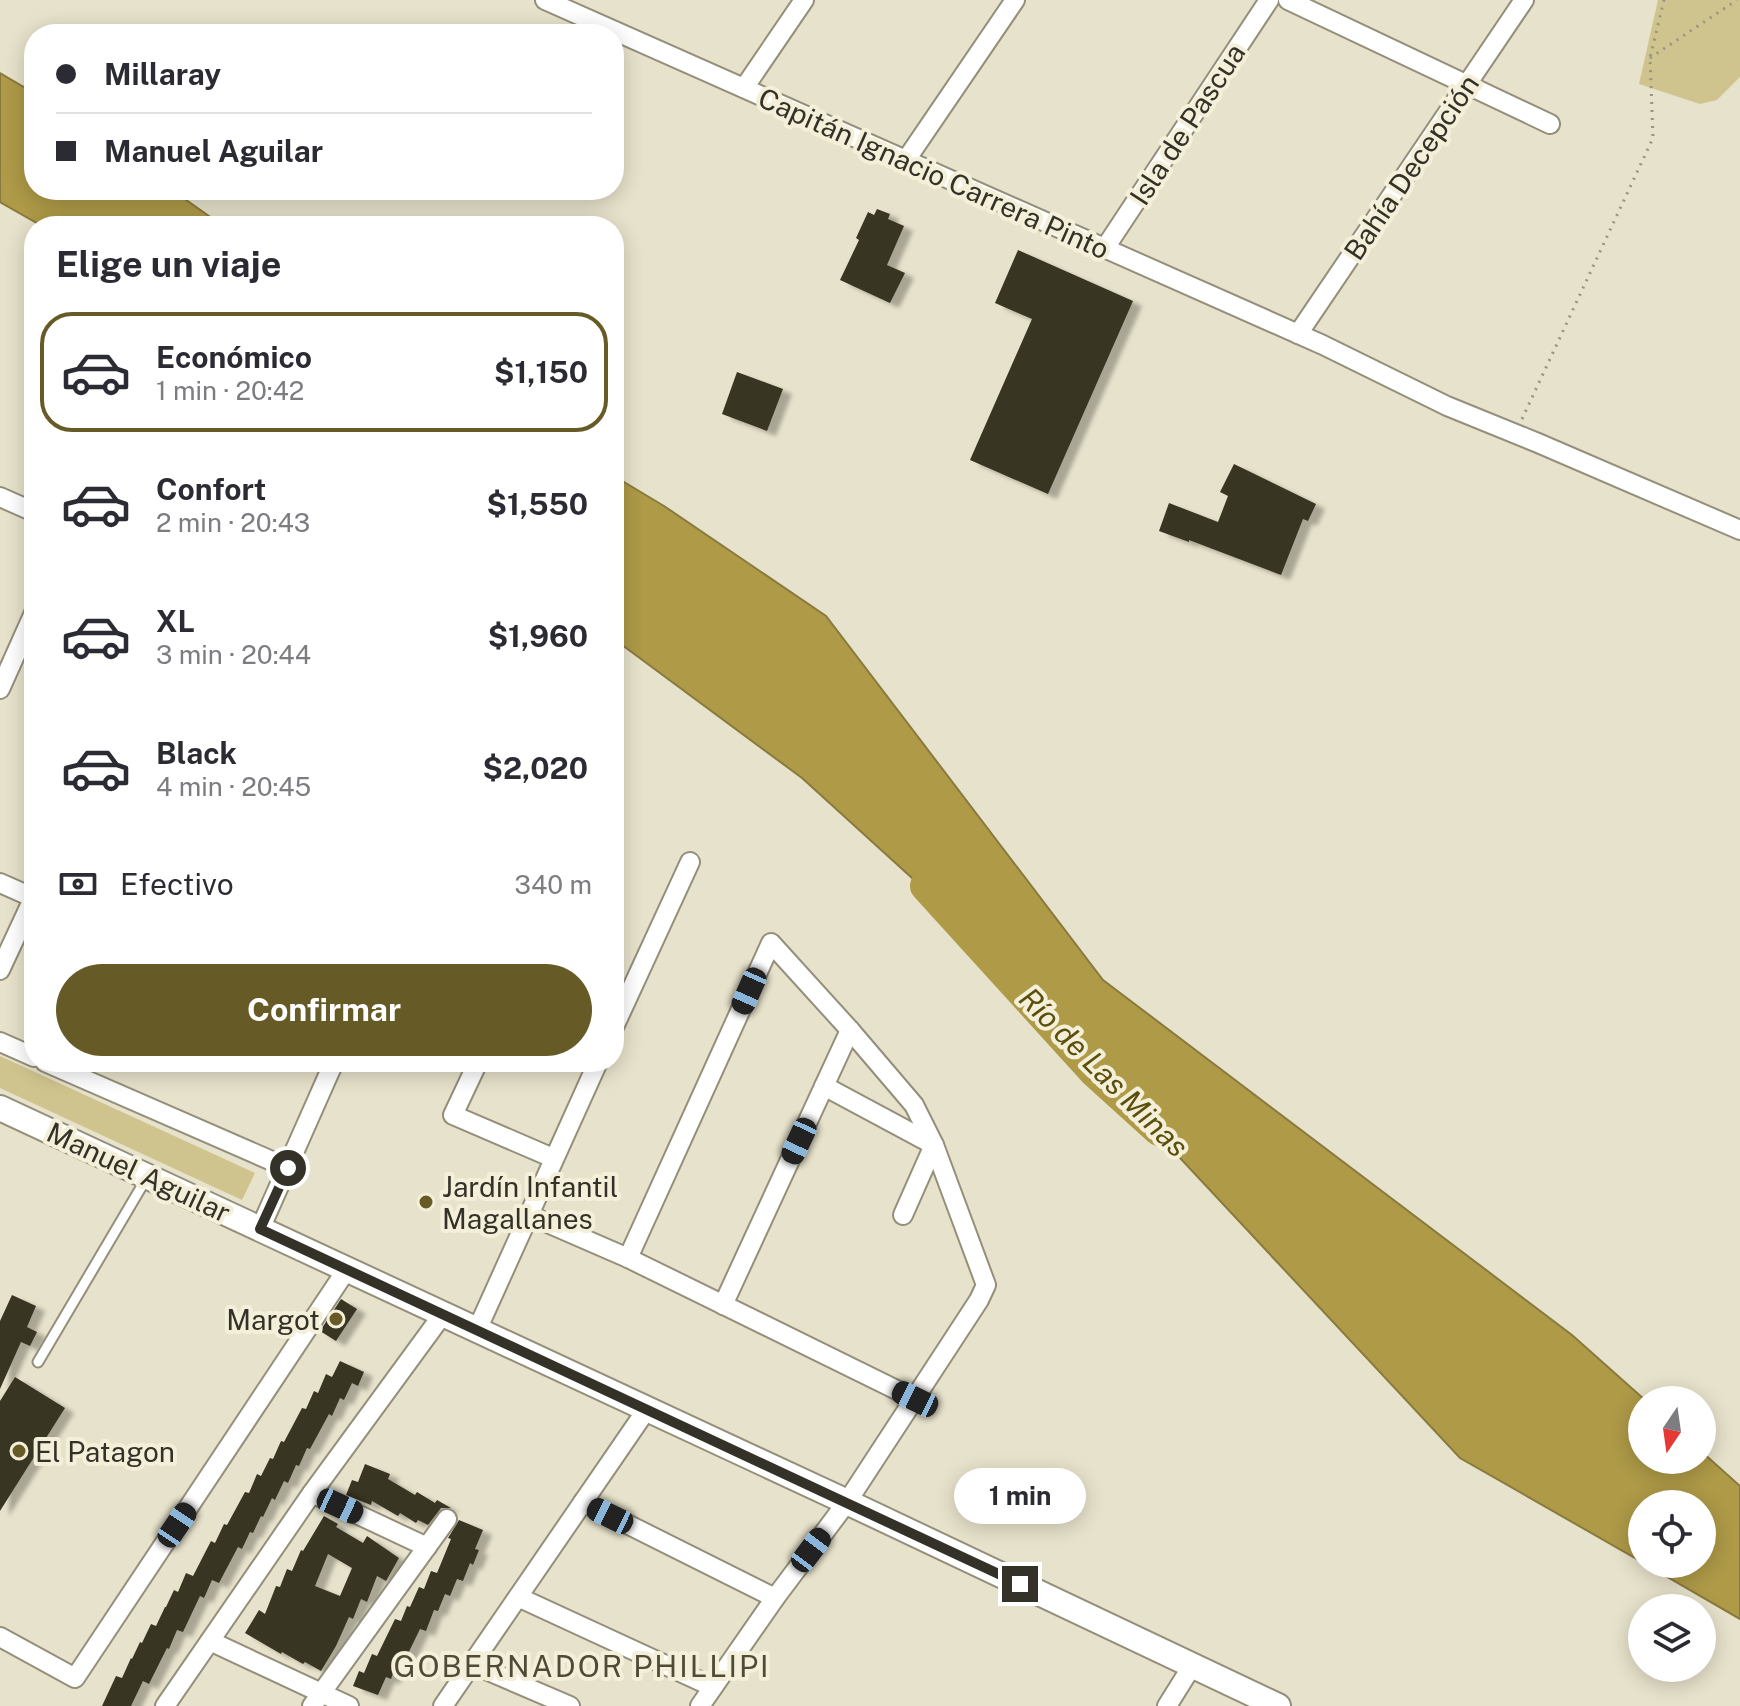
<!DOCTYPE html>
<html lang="es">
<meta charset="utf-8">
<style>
body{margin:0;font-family:"Public Sans",sans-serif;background:#f2f2f3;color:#2b2b33;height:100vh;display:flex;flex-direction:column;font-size:30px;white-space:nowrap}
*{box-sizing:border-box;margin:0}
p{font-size:26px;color:#7c7c81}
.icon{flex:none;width:44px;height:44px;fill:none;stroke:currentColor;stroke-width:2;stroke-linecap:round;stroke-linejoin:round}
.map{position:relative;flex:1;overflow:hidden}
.details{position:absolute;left:24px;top:216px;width:600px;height:856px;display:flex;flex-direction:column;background:#fff;border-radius:32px;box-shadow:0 4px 20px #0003}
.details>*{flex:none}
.guide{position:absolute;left:24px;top:24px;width:600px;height:176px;border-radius:32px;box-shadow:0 4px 20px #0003;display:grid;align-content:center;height:176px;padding:0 32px;background:#fff}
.needle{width:52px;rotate:193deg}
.fabs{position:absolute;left:1628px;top:1386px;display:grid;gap:16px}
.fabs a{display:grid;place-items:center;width:88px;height:88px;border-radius:50%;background:#fff;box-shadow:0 4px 20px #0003;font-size:40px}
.end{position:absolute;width:36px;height:36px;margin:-18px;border:10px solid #333128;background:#fff;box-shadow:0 0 0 4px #fff}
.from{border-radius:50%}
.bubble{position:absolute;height:56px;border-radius:28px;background:#fff;box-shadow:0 4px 20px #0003;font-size:26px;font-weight:700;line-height:56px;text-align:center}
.car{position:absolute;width:24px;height:48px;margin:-24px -12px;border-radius:10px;box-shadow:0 0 6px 2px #0007;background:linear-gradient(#222 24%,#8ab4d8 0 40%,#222 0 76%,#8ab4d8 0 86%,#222 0)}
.guide b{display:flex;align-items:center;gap:28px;height:76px;font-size:30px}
.guide b+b{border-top:2px solid #e1e1e2}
.guide i{width:20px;height:20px;background:#2b2b33}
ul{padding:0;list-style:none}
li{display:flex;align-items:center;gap:24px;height:120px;margin:0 16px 12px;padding:0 16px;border:4px solid transparent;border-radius:32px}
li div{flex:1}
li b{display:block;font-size:30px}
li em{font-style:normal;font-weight:700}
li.selected{border-color:#665a27}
li>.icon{width:72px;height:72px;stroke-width:1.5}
h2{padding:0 32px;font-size:36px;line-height:96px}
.pay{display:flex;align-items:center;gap:20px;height:88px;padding:0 32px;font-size:30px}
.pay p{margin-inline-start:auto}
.action{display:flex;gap:16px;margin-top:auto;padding:16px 32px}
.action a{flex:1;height:92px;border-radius:48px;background:#665a27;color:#fff;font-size:32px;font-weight:700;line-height:92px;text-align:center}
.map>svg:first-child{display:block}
.green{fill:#d0c48e}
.water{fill:#ae9a47;stroke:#897a3e;stroke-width:2}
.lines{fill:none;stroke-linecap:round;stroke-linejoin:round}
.river{stroke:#ae9a47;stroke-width:32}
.building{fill:#393422;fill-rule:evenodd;filter:url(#shadow)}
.service-casing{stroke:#948f7a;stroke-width:13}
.minor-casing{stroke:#948f7a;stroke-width:22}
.tertiary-casing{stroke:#948f7a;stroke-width:28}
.path{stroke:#989483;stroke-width:3;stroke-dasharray:2 6;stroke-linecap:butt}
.service{stroke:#fff;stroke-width:9}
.minor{stroke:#fff;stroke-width:18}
.tertiary{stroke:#fff;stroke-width:24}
.route{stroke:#333128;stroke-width:10}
.poi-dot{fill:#665a27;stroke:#f4efd8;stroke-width:3}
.labels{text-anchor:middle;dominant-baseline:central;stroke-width:8;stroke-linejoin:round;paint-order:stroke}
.street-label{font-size:28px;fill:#333128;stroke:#f4efd8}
.poi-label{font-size:28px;fill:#333128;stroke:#f4efd8;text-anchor:start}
.water-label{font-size:30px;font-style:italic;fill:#5c4e0d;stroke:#f4efd8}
.neighbourhood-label{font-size:30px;letter-spacing:2px;fill:#504b38;stroke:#f4efd8}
</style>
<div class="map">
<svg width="1740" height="1706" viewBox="0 0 1740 1706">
<defs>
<filter id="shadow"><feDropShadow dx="9" dy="5" stdDeviation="2" flood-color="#0004"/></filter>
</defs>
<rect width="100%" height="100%" fill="#e7e2cb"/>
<g class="green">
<path d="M 1658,0 L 1740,0 L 1740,77 L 1717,100 L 1700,104 L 1639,84 Z"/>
<path d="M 0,1056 L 255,1173 L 242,1200 L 0,1088 Z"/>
</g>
<g class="water">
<path d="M 0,73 L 34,93 L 34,190 L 172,190 L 223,226 L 42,226 L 0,202 Z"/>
<path d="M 614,476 L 664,506 L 826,616 L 1103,980 L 1572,1335 L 1645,1400 L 1642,1400 L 1642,1460 L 1702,1460 L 1702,1452 L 1740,1486 L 1740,1619 L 1645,1564 L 1702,1564 L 1702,1504 L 1642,1504 L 1642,1562 L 1460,1458 L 956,918 L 802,778 L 614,639 Z"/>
</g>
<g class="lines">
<path class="river" d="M 926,886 L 1095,1072 L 1159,1130"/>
</g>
<g class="building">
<path d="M 877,209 L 890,214 L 888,219 L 904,226 L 887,265 L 905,273 L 890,303 L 840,280 L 859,240 L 856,238 L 868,212 L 874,215 Z"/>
<path d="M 1018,250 L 1133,301 L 1048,494 L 970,460 L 1032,319 L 995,303 Z"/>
<path d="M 737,372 L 783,389 L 767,431 L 722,414 Z"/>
<path d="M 1234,464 L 1316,504 L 1308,521 L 1303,519 L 1281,575 L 1189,540 L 1189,542 L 1159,531 L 1169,503 L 1218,522 L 1228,496 L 1220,492 Z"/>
<path d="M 12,1295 L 36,1306 L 27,1327 L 37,1332 L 30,1346 L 21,1342 L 0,1389 L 0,1321 Z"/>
<path d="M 341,1299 L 357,1309 L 336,1341 L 320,1331 Z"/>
<path d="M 340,1361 L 364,1372 L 358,1386 L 352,1383 L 344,1400 L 340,1398 L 332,1416 L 329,1414 L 310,1449 L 307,1448 L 299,1466 L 296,1465 L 288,1483 L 284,1481 L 275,1500 L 272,1498 L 263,1517 L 261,1516 L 253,1533 L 250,1532 L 242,1549 L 238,1547 L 219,1583 L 212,1580 L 204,1598 L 200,1596 L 183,1632 L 177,1630 L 169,1649 L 167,1648 L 149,1684 L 143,1681 L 131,1706 L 102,1706 L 116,1676 L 122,1678 L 131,1658 L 132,1659 L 140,1642 L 142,1643 L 151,1624 L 156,1626 L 165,1607 L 166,1607 L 174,1590 L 178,1592 L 186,1573 L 193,1576 L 211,1541 L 215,1543 L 224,1524 L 227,1525 L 245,1492 L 249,1493 L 257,1474 L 261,1476 L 270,1458 L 273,1459 L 281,1441 L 284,1442 L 302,1408 L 306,1409 L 314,1391 L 318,1393 L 326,1374 L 332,1377 Z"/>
<path d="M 15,1377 L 65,1408 L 0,1511 L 0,1401 Z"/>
<path d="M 365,1464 L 390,1474 L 388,1479 L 415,1495 L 417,1492 L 435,1503 L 437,1500 L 451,1508 L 441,1508 L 428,1525 L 418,1520 L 416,1523 L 400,1513 L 398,1516 L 372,1501 L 371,1505 L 346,1495 L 352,1480 L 358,1482 Z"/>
<path d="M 324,1516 L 338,1524 L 336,1527 L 363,1543 L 367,1536 L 399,1558 L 386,1581 L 377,1576 L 367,1602 L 361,1599 L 353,1619 L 349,1617 L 336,1646 L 321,1671 L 305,1662 L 303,1664 L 282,1652 L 281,1654 L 245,1633 L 259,1610 L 265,1614 L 276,1586 L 280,1587 L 287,1569 L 292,1571 L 301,1550 L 303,1551 ZM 328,1554 L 352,1568 L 340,1596 L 315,1586 Z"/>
<path d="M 459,1520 L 483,1530 L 475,1549 L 479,1550 L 473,1565 L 470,1563 L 463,1581 L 457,1579 L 450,1596 L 445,1594 L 438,1611 L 434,1610 L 426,1631 L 420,1629 L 404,1662 L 398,1660 L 391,1679 L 386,1677 L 378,1695 L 353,1686 L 359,1671 L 364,1673 L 372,1654 L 377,1656 L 395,1619 L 401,1621 L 407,1606 L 410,1607 L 419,1587 L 424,1589 L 431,1571 L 437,1573 L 451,1539 L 448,1538 Z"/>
</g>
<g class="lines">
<defs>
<path id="service" d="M 38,1362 L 146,1179"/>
<g id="minor">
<path d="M 545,0 L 1323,345 L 1447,406 L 1538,443 L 1740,530"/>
<path d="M 1288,0 L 1550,124"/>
<path d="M 744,88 L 804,0"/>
<path d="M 906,160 L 1015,0"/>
<path d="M 1105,248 L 1269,0"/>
<path d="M 1298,334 L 1524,0"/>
<path d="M 0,497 L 34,512"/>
<path d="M 0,689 L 34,613"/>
<path d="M 0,883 L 34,898"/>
<path d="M 0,970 L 34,897"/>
<path d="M 614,1027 L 690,862"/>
<path d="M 0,1042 L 34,1057"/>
<path d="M 45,1062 L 288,1168"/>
<path d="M 478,1062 L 453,1115 L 553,1158"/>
<path d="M 824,1086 L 934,1145 L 903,1215"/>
<path d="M 529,1215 L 628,1258 L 915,1399"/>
<path d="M 260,1229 L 334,1062"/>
<path d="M 628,1258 L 771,943 L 850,1030 L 914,1105 L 934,1145 L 986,1285 L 979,1300 L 847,1502 L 775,1598 L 700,1706"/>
<path d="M 723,1305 L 850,1030"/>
<path d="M 477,1330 L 598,1062"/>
<path d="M 312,1493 L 427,1547"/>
<path d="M 583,1502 L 775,1598"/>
<path d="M 518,1597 L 713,1687"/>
<path d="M 0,1637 L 75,1678 L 347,1269"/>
<path d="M 210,1641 L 349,1706"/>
<path d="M 472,1664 L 570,1706"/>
<path d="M 165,1706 L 312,1493 L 443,1314"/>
<path d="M 312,1706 L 447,1519"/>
<path d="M 443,1706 L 647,1409"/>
<path d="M 1167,1706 L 1192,1666"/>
</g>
<path id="tertiary" d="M 0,1108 L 847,1502 L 1278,1706"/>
</defs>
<use href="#service" class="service-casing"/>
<use href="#minor" class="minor-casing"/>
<use href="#tertiary" class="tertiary-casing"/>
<g class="path">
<path d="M 1650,58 L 1737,0"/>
<path d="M 1522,419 L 1653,138 L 1650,58 L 1664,0"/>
</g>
<use href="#service" class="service"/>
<use href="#minor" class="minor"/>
<use href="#tertiary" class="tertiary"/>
</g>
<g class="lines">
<path class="route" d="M 288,1168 L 260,1229 L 1020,1584"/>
</g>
<g class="poi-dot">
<circle cx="426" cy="1202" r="8"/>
<circle cx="336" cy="1319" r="8"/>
<circle cx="19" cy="1451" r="8"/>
</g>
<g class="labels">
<g class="street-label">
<text transform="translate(1187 124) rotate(-57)">Isla de Pascua</text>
<text transform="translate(1411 167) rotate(-56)">Bahía Decepción</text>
<text transform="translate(934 173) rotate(24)">Capitán Ignacio Carrera Pinto</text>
<text transform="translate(139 1172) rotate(25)">Manuel Aguilar</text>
</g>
<g class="poi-label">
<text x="442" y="1186">Jardín Infantil<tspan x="442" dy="32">Magallanes</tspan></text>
<text x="320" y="1319" text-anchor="end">Margot</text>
<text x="35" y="1451">El Patagon</text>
</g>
<g class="water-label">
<text transform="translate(1104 1072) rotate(45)">Río de Las Minas</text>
</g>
<g class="neighbourhood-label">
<text x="582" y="1666">GOBERNADOR PHILLIPI</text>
</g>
</g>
</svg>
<div class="fabs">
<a><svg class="needle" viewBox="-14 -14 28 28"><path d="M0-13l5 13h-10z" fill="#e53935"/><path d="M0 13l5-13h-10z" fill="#7c7c81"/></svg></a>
<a><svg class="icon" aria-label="locate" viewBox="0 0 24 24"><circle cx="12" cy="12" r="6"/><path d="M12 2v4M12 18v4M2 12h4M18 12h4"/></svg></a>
<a><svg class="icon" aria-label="layers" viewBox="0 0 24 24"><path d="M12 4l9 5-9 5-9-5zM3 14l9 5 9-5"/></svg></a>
</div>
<i class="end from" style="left:288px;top:1168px"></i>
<i class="end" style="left:1020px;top:1584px"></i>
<div class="bubble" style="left:954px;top:1468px;width:132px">1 min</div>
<i class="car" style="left:749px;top:991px;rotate:204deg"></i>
<i class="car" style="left:799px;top:1141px;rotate:205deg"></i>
<i class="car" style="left:915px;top:1399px;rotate:296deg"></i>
<i class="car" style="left:340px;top:1506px;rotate:115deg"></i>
<i class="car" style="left:610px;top:1516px;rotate:296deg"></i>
<i class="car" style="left:177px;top:1525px;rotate:34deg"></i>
<i class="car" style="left:811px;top:1550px;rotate:37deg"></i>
<div class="guide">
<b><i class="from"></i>Millaray</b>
<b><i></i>Manuel Aguilar</b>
</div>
<section class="details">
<h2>Elige un viaje</h2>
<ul>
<li class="selected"><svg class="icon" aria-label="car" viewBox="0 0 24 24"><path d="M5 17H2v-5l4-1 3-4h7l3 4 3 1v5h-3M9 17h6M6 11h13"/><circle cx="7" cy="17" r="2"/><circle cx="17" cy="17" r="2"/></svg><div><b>Económico</b><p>1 min · 20:42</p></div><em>$1,150</em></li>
<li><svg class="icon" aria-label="car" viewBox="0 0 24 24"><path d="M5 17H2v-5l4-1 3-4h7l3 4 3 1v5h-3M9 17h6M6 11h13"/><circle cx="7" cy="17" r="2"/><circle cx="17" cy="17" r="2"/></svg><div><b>Confort</b><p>2 min · 20:43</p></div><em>$1,550</em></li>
<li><svg class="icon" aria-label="car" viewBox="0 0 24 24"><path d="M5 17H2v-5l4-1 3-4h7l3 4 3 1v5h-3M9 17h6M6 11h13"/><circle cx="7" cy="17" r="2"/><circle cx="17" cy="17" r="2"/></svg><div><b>XL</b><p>3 min · 20:44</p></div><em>$1,960</em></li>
<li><svg class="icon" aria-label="car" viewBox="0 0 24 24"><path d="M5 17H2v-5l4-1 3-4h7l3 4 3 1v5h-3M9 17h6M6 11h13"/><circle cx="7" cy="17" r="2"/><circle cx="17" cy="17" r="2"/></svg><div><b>Black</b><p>4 min · 20:45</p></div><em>$2,020</em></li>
</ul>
<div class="pay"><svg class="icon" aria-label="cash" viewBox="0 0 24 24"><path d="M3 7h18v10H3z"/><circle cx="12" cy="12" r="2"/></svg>Efectivo<p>340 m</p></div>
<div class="action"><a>Confirmar</a></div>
</section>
</div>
